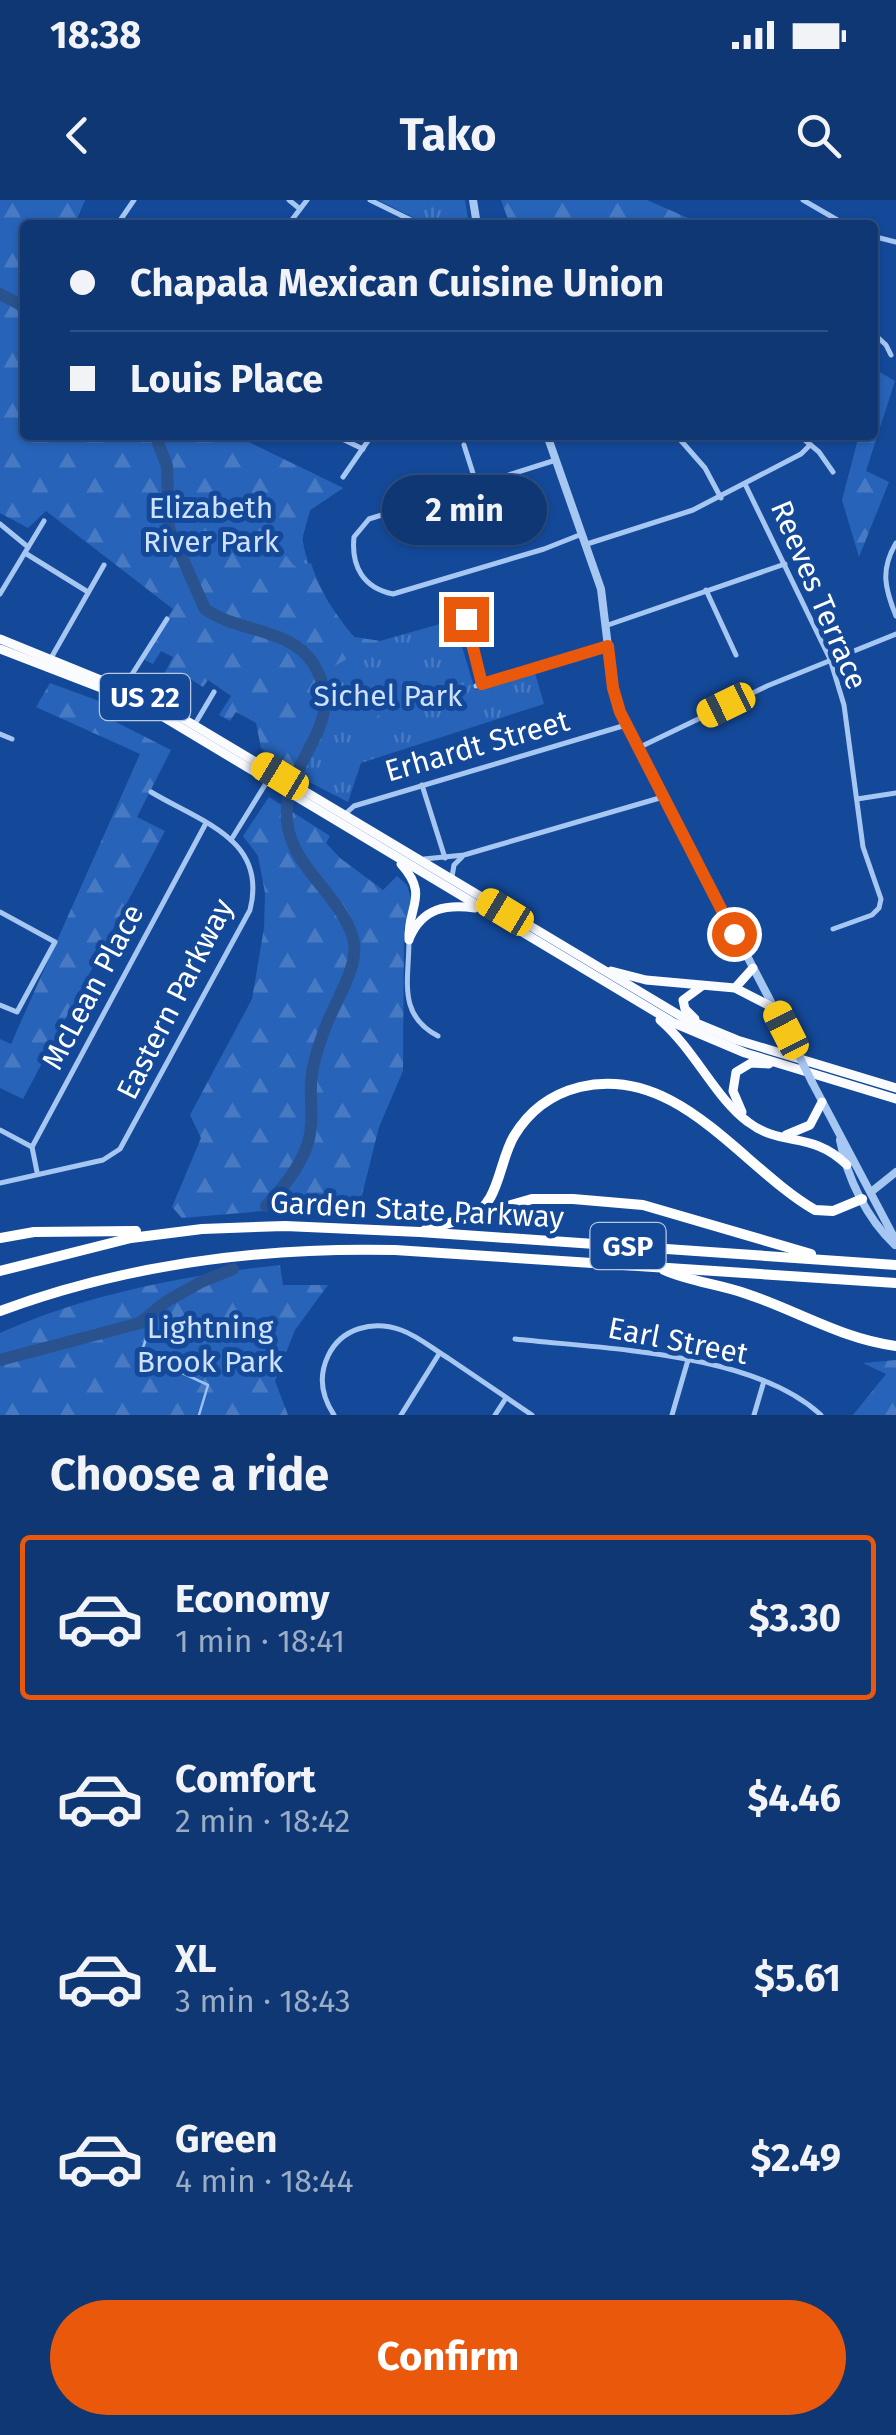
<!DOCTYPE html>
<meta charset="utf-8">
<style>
body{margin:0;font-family:"Fira Sans",sans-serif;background:#183f79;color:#f1f3f6;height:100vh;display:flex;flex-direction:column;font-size:38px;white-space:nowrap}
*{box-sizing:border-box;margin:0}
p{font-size:32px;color:#9bacc5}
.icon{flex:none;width:55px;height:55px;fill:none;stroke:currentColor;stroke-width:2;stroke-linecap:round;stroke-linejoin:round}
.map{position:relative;height:1215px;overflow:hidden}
.sheet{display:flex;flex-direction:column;background:#0f3774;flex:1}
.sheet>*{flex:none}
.banner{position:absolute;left:20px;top:20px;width:858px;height:220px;border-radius:10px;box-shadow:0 2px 8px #0004,0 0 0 2px #2f5186;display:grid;align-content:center;height:220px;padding:0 50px;background:#0f3774}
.end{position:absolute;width:45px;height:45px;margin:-22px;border:12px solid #ea580c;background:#fff;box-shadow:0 0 0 5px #fff}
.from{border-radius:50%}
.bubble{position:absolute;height:70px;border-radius:35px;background:#0f3774;box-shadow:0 2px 8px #0004,0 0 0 2px #2f5186;font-size:32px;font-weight:700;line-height:70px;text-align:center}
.car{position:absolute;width:30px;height:60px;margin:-30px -15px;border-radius:12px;box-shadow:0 0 8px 2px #0007;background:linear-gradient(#f5c518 24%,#345 0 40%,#f5c518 0 76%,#345 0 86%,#f5c518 0)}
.banner b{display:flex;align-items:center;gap:35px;height:95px;font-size:38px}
.banner b+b{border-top:2px solid #2f5186}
.banner i{width:25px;height:25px;background:#f1f3f6}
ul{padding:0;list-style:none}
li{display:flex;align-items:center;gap:30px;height:165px;margin:0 20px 15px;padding:0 30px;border:5px solid transparent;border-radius:10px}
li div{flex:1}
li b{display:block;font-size:38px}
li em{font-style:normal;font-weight:700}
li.current{border-color:#ea580c}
li>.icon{width:90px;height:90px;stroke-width:1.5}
h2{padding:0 50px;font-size:45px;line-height:120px}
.cta{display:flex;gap:20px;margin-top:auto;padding:20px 50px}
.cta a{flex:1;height:115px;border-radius:60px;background:#ea580c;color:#fff;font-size:40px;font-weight:700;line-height:115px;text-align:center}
.status{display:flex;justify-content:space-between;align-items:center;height:70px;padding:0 50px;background:#0f3774;direction:ltr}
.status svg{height:28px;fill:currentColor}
header{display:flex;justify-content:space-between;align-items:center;height:130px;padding:0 50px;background:#0f3774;font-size:45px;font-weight:700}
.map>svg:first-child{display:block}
.grass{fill:url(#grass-tufts)}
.forest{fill:url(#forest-firs)}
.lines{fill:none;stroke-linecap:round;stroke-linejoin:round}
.stream{stroke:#99c1f6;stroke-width:2.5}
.river{stroke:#2a528e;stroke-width:12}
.minor{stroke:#a7c7f3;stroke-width:5}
.tertiary{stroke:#a7c7f3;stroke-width:8}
.trunk{stroke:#f9fbff;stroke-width:9}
.motorway{stroke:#fff;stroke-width:10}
.tertiary-bridge{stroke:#a7c7f3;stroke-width:8}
.route{stroke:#ea580c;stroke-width:12}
.labels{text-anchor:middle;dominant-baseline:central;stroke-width:10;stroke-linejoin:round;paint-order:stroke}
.shield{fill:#14499a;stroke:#b8c8e1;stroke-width:2.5}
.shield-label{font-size:28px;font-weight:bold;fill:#fff}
.park-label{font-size:30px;fill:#cfe2fd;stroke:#14499a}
.street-label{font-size:30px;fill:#fff;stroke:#14499a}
</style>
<div class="status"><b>18:38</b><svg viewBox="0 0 49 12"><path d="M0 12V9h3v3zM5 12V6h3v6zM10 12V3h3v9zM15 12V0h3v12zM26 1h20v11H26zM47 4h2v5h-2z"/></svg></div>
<header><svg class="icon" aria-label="back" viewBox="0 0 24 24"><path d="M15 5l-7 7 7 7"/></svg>Tako<svg class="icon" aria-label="search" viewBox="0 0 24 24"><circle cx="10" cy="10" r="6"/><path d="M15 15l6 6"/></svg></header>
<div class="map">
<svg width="896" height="1215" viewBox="0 0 896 1215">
<defs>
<pattern id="grass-tufts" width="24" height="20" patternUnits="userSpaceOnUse" patternTransform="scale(2.5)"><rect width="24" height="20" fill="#2763b8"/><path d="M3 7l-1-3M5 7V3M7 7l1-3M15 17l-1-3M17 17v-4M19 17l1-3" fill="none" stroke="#477ac3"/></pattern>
<pattern id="forest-firs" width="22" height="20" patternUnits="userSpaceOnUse" patternTransform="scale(2.5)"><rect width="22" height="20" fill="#2763b8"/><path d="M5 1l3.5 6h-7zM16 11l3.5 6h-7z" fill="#477ac3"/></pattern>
</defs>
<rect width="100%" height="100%" fill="#14499a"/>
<g class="grass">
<path d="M 0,0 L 85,0 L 74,25 L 25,25 L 25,235 L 234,235 L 343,288 L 310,310 C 307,319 301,333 303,342 C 308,375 333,412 354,437 L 380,441 L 454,420 L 475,490 L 535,473 L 544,504 L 361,563 L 348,602 L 282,568 L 256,513 L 177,412 L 0,274 Z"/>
<path d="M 378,0 L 465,0 L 469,25 L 428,25 Z"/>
</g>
<g class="forest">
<path d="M 0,0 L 85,0 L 74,25 L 25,25 L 25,235 L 234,235 L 343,288 L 310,310 L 302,340 L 284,353 L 294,366 L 311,363 C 320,392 334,413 354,437 L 380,441 L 327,470 L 334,522 L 295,577 L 261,548 L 256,523 L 236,512 L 230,521 L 219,515 L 231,496 L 208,480 L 203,487 L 187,477 L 183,484 L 162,478 L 173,457 L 161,451 L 153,464 L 141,458 L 173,409 L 46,311 L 28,328 L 0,313 Z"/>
<path d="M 501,0 L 647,0 L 704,25 L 747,21 L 746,25 L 510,25 Z"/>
<path d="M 873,168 L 895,181 L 866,271 L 889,282 L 859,357 L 842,300 L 859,235 L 872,235 Z"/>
<path d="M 387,477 L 395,480 L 399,488 L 394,507 L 372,519 L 365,527 L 355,525 L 353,512 C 368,497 365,487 387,477 Z"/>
<path d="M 50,483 L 107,504 L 108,518 L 171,550 L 137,617 L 165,631 L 23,899 L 0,888 L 0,839 L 11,844 L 140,554 L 36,507 Z"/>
<path d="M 269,597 L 330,636 L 326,643 L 340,658 L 383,690 L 397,676 L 407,685 L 411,699 L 404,729 L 403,871 L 379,927 L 358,1011 L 275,1010 L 182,1018 L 172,1007 L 201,938 L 190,915 L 252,799 L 264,728 L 265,693 L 258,656 L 243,636 Z"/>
<path d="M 280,1065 L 283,1085 L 328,1085 L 295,1130 L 275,1181 L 288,1215 L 0,1215 L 0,1133 C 86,1094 187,1075 280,1065 Z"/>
<path d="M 896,1160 L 896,1215 L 853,1215 L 886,1174 L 863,1163 Z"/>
</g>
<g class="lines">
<path class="stream" d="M 157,1109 L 141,1153 L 144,1160 L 163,1164 L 208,1185 L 199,1215"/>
<g class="river">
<path d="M 0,94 L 25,107"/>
<path d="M 155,235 L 167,266 L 169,328 L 205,409 C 236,432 291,428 313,463 C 352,525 282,559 287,620 C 291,668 339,692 353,738 C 361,766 333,804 324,831 C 318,847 312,865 311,883 C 310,903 314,922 308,943 C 299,969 284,986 266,1006"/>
<path d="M 0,1160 L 140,1123 L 167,1101 L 201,1082 L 233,1069"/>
</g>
<g class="minor">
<path d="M 289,0 L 300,9"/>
<path d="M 370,0 L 421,25"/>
<path d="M 803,0 L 846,25"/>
<path d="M 122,25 L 121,19 L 134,0"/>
<path d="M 288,25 L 307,0"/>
<path d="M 872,36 L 896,42"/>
<path d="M 872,132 L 886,145 L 891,155"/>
<path d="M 334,235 L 363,249"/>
<path d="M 676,235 L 705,268 L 721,298"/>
<path d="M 799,235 L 819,252 L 833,272"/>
<path d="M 464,245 L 477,286"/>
<path d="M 556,260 L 369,319 L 354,337 C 351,366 363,388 393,394 L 544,349 L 582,334"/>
<path d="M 343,277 L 372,235"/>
<path d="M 745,284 L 830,459 L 844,505 L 863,647 L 881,699 L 879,708 L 872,715 L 833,729"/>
<path d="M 0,324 L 28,347"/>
<path d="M 896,343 C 880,370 885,389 896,416"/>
<path d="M 587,344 L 693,310 L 801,254 L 810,245"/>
<path d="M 25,353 L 88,392"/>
<path d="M 706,390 L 736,455"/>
<path d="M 0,394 L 44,321"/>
<path d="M 466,419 L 483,484"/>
<path d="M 608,425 L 785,364"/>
<path d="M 51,458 L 104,365"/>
<path d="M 476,486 L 608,446"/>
<path d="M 124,487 L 167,419"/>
<path d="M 195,524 L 214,492"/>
<path d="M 0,534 L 12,539"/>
<path d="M 638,548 L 767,486 L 896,434"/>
<path d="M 422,585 L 445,658"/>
<path d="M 857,599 L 896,593"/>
<path d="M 344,615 L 354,606 L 626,525"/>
<path d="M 231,640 L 268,580"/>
<path d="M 424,659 L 464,655 L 663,597"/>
<path d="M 452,677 L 454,665 L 462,657"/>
<path d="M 0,712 L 55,742 L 17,812 L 0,805"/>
<path d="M 409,740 C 409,780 397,815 438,836"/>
<path d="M 0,930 L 32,947"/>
<path d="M 37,972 L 32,947 L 205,625"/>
<path d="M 0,983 L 103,960 L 120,949 L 250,710 C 268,639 201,622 151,592"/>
<path d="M 515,1139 C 605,1149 753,1152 821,1215"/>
<path d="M 334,1215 C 322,1197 318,1177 328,1156 C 341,1128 373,1120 401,1130 C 418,1136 433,1149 448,1158 C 476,1177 504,1196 532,1215"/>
<path d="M 401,1215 L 439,1154"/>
<path d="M 495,1215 L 506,1198"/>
<path d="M 672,1215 L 688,1160"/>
<path d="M 754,1215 L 764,1181"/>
</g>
<g class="tertiary">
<path d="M 473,0 L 477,25"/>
<path d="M 547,235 L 601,389 L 613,488 L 620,512 L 795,848"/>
<path d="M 812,882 L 896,1041"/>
<path d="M 840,940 C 847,978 867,1019 895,1045"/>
<path d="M 871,992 L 896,972"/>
</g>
<g class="trunk">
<path d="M 0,439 L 157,503 L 684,818 L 737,840 L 896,888"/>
<path d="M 0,449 L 117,494 L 160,515 L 674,823 L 745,853 L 896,899"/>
<path d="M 401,664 C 430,696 407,706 409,740"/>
<path d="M 410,737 C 423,708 446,704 475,708"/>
<path d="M 611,771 L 646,780 L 735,788 L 774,808"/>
<path d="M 735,788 L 753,768"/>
<path d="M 695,819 L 685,809 L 683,800 L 702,786"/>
<path d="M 660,820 C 695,850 716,899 748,922 C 782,948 811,930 847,965"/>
<path d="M 742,912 L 733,891 L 736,872 L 751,863 L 769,864"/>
<path d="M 786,935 L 810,925 L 822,902"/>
</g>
<g class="motorway">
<path d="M 467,1018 C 500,1006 498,963 514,936 C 529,911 552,894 580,887 C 678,864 741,967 815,1010 L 833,1011 L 862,999"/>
<path d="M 425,1030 L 532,999 L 573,999 L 643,1005 L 811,1054"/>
<path d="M 0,1038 L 34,1032 L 136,1031"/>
<path d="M 664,1070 C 691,1082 719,1084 747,1094 C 798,1111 842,1139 896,1146"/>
<path d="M 0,1071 L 131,1038 L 202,1029 L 285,1026 L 420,1032 L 896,1065"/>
<path d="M 0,1111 C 127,1064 260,1047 395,1050 L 896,1083"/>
</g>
<path class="tertiary-bridge" d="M 795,848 L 812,882"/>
</g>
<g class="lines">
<path class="route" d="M 466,419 L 482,484 L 608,446 L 613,488 L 620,512 L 734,734"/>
</g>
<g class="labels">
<g class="shield">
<rect x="100" y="474" width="90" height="46" rx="8"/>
<rect x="590.5" y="1023" width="75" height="46" rx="8"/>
</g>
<g class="shield-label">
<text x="145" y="497">US 22</text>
<text x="628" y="1046">GSP</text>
</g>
<g class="park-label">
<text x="211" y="308">Elizabeth<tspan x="211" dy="34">River Park</tspan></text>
<text x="388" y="496">Sichel Park</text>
<text x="210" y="1128">Lightning<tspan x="210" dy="34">Brook Park</tspan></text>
</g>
<g class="street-label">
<text transform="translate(819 395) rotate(67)">Reeves Terrace</text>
<text transform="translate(477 546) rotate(-16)">Erhardt Street</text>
<text transform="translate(93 787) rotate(-62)">McLean Place</text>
<text transform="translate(175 799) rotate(-63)">Eastern Parkway</text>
<text transform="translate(417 1010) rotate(3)">Garden State Parkway</text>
<text transform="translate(678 1141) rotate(11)">Earl Street</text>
</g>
</g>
</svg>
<i class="end from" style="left:734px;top:734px"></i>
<i class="end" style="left:466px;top:419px"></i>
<div class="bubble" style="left:382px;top:275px;width:165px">2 min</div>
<i class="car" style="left:726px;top:505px;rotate:244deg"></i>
<i class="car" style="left:280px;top:576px;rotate:301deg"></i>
<i class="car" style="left:505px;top:712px;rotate:301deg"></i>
<i class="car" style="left:786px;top:830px;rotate:333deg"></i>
<div class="banner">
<b><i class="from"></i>Chapala Mexican Cuisine Union</b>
<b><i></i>Louis Place</b>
</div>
</div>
<section class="sheet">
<h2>Choose a ride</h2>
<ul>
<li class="current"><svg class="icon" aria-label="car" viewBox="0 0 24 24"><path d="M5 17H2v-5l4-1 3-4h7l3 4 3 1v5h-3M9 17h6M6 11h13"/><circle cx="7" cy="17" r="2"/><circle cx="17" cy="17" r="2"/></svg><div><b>Economy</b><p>1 min · 18:41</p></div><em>$3.30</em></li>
<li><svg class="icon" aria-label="car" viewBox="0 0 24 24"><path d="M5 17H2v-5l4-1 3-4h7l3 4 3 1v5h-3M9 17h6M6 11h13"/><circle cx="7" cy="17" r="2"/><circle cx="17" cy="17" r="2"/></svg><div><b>Comfort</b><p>2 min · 18:42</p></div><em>$4.46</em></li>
<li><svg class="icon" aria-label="car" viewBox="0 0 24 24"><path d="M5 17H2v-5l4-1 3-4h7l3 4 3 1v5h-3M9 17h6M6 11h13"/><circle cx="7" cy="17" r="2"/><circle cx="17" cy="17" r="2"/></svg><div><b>XL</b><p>3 min · 18:43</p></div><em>$5.61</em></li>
<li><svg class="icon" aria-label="car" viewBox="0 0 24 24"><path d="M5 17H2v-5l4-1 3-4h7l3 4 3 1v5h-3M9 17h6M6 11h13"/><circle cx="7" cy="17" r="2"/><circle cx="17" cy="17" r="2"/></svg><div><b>Green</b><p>4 min · 18:44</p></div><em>$2.49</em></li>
</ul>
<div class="cta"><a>Confirm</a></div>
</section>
